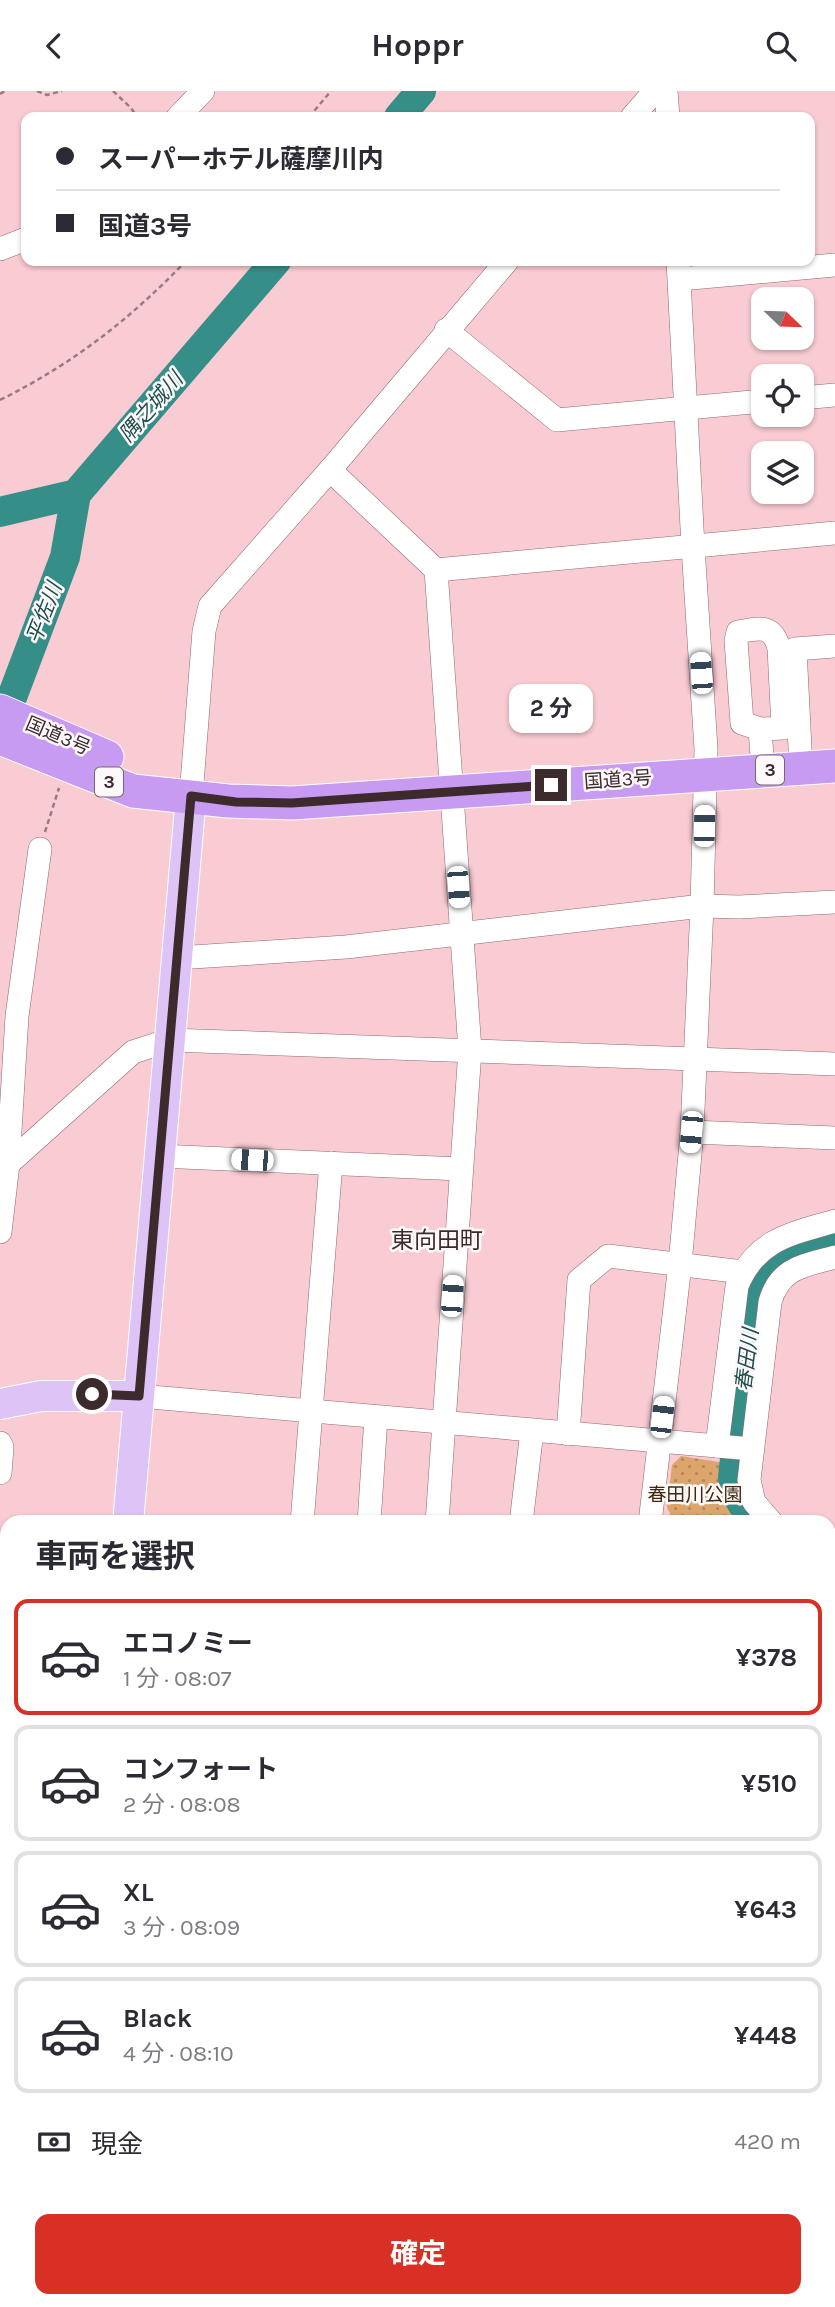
<!DOCTYPE html>
<html lang="ja">
<meta charset="utf-8">
<style>
body{margin:0;font-family:Karla,"Noto Sans JP",sans-serif;background:#f2f2f3;color:#2b2b33;height:100vh;display:flex;flex-direction:column;font-size:26px;white-space:nowrap}
*{box-sizing:border-box;margin:0}
p{font-size:23px;color:#7c7c81}
.icon{flex:none;width:38px;height:38px;fill:none;stroke:currentColor;stroke-width:2;stroke-linecap:round;stroke-linejoin:round}
.map{position:relative;flex:1;overflow:hidden}
.sheet{position:absolute;left:0px;top:1424px;width:836px;height:793px;display:flex;flex-direction:column;background:#fff;border-radius:21px 21px 0 0;box-shadow:0 2px 5px #0004}
.sheet>*{flex:none}
.top-card{position:absolute;left:21px;top:21px;width:794px;height:154px;border-radius:14px;box-shadow:0 2px 5px #0004;display:grid;align-content:center;height:154px;padding:0 35px;background:#fff}
.needle{width:46px;rotate:113deg}
.controls{position:absolute;left:751px;top:196px;display:grid;gap:14px}
.controls a{display:grid;place-items:center;width:63px;height:63px;border-radius:14px;background:#fff;box-shadow:0 2px 5px #0004;font-size:35px}
.end{position:absolute;width:32px;height:32px;margin:-16px;border:9px solid #3c2a2d;background:#fff;box-shadow:0 0 0 4px #fff}
.from{border-radius:50%}
.bubble{position:absolute;height:49px;border-radius:14px;background:#fff;box-shadow:0 2px 5px #0004;font-size:23px;font-weight:700;line-height:49px;text-align:center}
.car{position:absolute;width:21px;height:42px;margin:-21px -10px;border-radius:9px;box-shadow:0 0 5px 2px #0007;background:linear-gradient(#fff 24%,#345 0 40%,#fff 0 76%,#345 0 86%,#fff 0)}
.top-card b{display:flex;align-items:center;gap:24px;height:66px;font-size:26px}
.top-card b+b{border-top:2px solid #e1e1e2}
.top-card i{width:18px;height:18px;background:#2b2b33}
ul{padding:0;list-style:none}
li{display:flex;align-items:center;gap:21px;height:116px;margin:0 14px 10px;padding:0 21px;border:4px solid #e1e1e2;border-radius:14px}
li div{flex:1}
li b{display:block;font-size:26px}
li em{font-style:normal;font-weight:700}
li.on{border-color:#d93025}
li>.icon{width:63px;height:63px;stroke-width:1.5}
h2{padding:0 35px;font-size:32px;line-height:84px}
.pay{display:flex;align-items:center;gap:18px;height:77px;padding:0 35px;font-size:26px}
.pay p{margin-inline-start:auto}
.cta{display:flex;gap:14px;margin-top:auto;padding:14px 35px}
.cta a{flex:1;height:80px;border-radius:14px;background:#d93025;color:#fff;font-size:28px;font-weight:700;line-height:80px;text-align:center}
header{display:flex;justify-content:space-between;align-items:center;height:91px;padding:0 35px;background:#fff;font-size:32px;font-weight:700}
.map>svg:first-child{display:block}
.grass{fill:url(#grass-dots)}
.lines{fill:none;stroke-linecap:round;stroke-linejoin:round}
.river{stroke:#358e87;stroke-width:30}
.minor-casing{stroke:#916970;stroke-width:24}
.major-casing{stroke:#fff;stroke-width:32}
.highway-casing{stroke:#fff;stroke-width:35}
.path{stroke:#9b7b80;stroke-width:2.5;stroke-dasharray:5 3.5;stroke-linecap:butt}
.minor{stroke:#fff;stroke-width:23}
.major{stroke:#dec3f7;stroke-width:30}
.highway{stroke:#c89bf2;stroke-width:33}
.rail-casing{stroke:#8a6c71;stroke-width:8}
.rail{stroke:#fdf8f9;stroke-width:5;stroke-dasharray:16;stroke-linecap:butt}
.route{stroke:#3c2a2d;stroke-width:9}
.labels{text-anchor:middle;dominant-baseline:central;stroke-width:5;stroke-linejoin:round;paint-order:stroke}
.shield{fill:#fdf8f9;stroke:#76686a;stroke-width:2}
.shield-label{font-size:18px;font-weight:bold;fill:#3c2a2d}
.street-label{font-size:19px;fill:#3c2a2d;stroke:#fdf8f9}
.park-label{font-size:19px;fill:#40280c;stroke:#fdf8f9}
.water-label{font-size:21px;font-style:italic;fill:#1c4f4b;stroke:#fdf8f9}
.quarter-label{font-size:23px;fill:#3c2a2d;stroke:#fdf8f9}
</style>
<header><svg class="icon" aria-label="back" viewBox="0 0 24 24"><path d="M15 5l-7 7 7 7"/></svg>Hoppr<svg class="icon" aria-label="search" viewBox="0 0 24 24"><circle cx="10" cy="10" r="6"/><path d="M15 15l6 6"/></svg></header>
<div class="map">
<svg width="835" height="2216" viewBox="0 0 835 2216">
<defs>
<pattern id="grass-dots" width="8" height="8" patternUnits="userSpaceOnUse" patternTransform="scale(1.75)"><rect width="8" height="8" fill="#dba56b"/><path d="M2 2h.1M6 6h.1" fill="none" stroke="#b38758" stroke-width="1.8" stroke-linecap="round"/></pattern>
</defs>
<rect width="100%" height="100%" fill="#f9cbd2"/>
<path class="grass" d="M 681,1365 L 725,1372 L 723,1402 L 735,1431 L 669,1431 L 670,1422 L 667,1417 L 672,1374 Z"/>
<g class="lines">
<g class="river">
<path d="M 399,26 L 421,0"/>
<path d="M 0,421 L 76,403 L 276,170"/>
<path d="M 0,638 L 65,466 L 76,403"/>
<path d="M 755,1432 L 736,1403 L 733,1386 L 750,1231 L 756,1198 L 776,1168 L 835,1151"/>
<path d="M 830,1571 L 835,1585"/>
<path d="M 830,1954 L 835,1949"/>
<path d="M 566,2216 L 566,2210"/>
</g>
<defs>
<g id="minor">
<path d="M 666,0 L 668,26"/>
<path d="M 178,26 L 203,0"/>
<path d="M 632,26 L 655,0"/>
<path d="M 0,158 L 26,148"/>
<path d="M 680,188 L 835,174"/>
<path d="M 446,239 L 557,329 L 763,310"/>
<path d="M 802,307 L 835,304"/>
<path d="M 330,379 L 436,479 L 470,959 L 437,1432"/>
<path d="M 436,479 L 835,442"/>
<path d="M 760,638 L 783,637 L 779,557 C 772,533 760,537 738,541 L 736,550 L 742,632 L 760,638 L 763,679"/>
<path d="M 801,677 L 795,558 L 835,555"/>
<path d="M 191,705 L 204,540 L 210,515 L 330,379 L 507,170"/>
<path d="M 177,867 L 346,856 L 702,815 L 739,816 L 835,811"/>
<path d="M 692,1041 L 835,1047"/>
<path d="M 159,1065 L 460,1078"/>
<path d="M 8,1073 L 133,961 L 170,949 L 835,973"/>
<path d="M 0,1141 L 8,1073 L 17,925 L 40,758"/>
<path d="M 139,1305 L 752,1358"/>
<path d="M 568,1343 L 579,1189 L 608,1165 L 743,1181"/>
<path d="M 0,1352 L 2,1356 L 0,1382"/>
<path d="M 717,1355 L 737,1195 C 756,1148 791,1143 835,1130"/>
<path d="M 302,1432 L 331,1072"/>
<path d="M 369,1432 L 376,1326"/>
<path d="M 521,1432 L 532,1340"/>
<path d="M 650,1432 L 680,1173 L 692,1041 L 702,815 L 706,658 L 693,456 L 678,170"/>
<path d="M 772,1432 L 754,1411 L 749,1389 L 770,1211 C 780,1176 804,1175 835,1166"/>
<path d="M 830,1527 L 835,1541"/>
<path d="M 830,1685 L 835,1685"/>
<path d="M 830,1823 L 834,1823"/>
<path d="M 830,2034 L 835,2034"/>
<path d="M 830,2136 L 835,2136"/>
<path d="M 830,2206 L 835,2153"/>
<path d="M 1,2216 L 6,2036"/>
<path d="M 127,2216 L 128,2210"/>
<path d="M 207,2216 L 208,2210"/>
<path d="M 345,2216 L 345,2210"/>
<path d="M 543,2216 L 544,2210"/>
<path d="M 596,2216 L 596,2210"/>
<path d="M 716,2216 L 716,2210"/>
</g>
<g id="major">
<path d="M 0,1313 L 41,1305 L 139,1305"/>
<path d="M 128,1432 L 191,705"/>
<path d="M 0,1550 L 7,1551"/>
</g>
<g id="highway">
<path d="M 0,620 L 107,666"/>
<path d="M 0,647 L 133,700 L 228,710 L 292,712 L 835,675"/>
</g>
</defs>
<use href="#minor" class="minor-casing"/>
<use href="#major" class="major-casing"/>
<use href="#highway" class="highway-casing"/>
<g class="path">
<path d="M 37,0 L 47,4 L 62,0"/>
<path d="M 113,0 L 131,17 L 137,26"/>
<path d="M 0,3 L 5,0"/>
<path d="M 309,26 L 331,0"/>
<path d="M 0,309 C 74,272 129,229 186,170"/>
<path d="M 45,741 L 59,697"/>
<path d="M 830,1986 L 835,1982"/>
</g>
<use href="#minor" class="minor"/>
<use href="#major" class="major"/>
<use href="#highway" class="highway"/>
<defs>
<g id="rail">
<path d="M 0,1764 L 7,1765"/>
<path d="M 0,1791 L 7,1792"/>
<path d="M 0,1831 L 7,1832"/>
<path d="M 830,1905 L 835,1906"/>
<path d="M 830,1954 L 835,1955"/>
<path d="M 830,1965 L 835,1966"/>
</g>
</defs>
<use href="#rail" class="rail-casing"/>
<use href="#rail" class="rail"/>
</g>
<g class="lines">
<path class="route" d="M 92,1303 L 139,1305 L 191,705 L 236,711 L 292,712 L 551,694"/>
</g>
<g class="labels">
<g class="shield">
<rect x="756" y="664.5" width="28" height="29" rx="5"/>
<rect x="95" y="676.5" width="28" height="29" rx="5"/>
</g>
<g class="shield-label">
<text x="770" y="679">3</text>
<text x="109" y="691">3</text>
</g>
<g class="street-label">
<text transform="translate(58 645) rotate(23)">国道3号</text>
<text transform="translate(618 689) rotate(-4)">国道3号</text>
</g>
<g class="park-label">
<text x="695" y="1404">春田川公園</text>
</g>
<g class="water-label">
<text transform="translate(151 316) rotate(-49)">隅之城川</text>
<text transform="translate(44 522) rotate(-69)">平佐川</text>
<text transform="translate(747 1269) rotate(-83)">春田川</text>
</g>
<g class="quarter-label">
<text x="437" y="1149">東向田町</text>
</g>
</g>
</svg>
<div class="controls">
<a><svg class="needle" viewBox="-14 -14 28 28"><path d="M0-13l5 13h-10z" fill="#e53935"/><path d="M0 13l5-13h-10z" fill="#7c7c81"/></svg></a>
<a><svg class="icon" aria-label="locate" viewBox="0 0 24 24"><circle cx="12" cy="12" r="6"/><path d="M12 2v4M12 18v4M2 12h4M18 12h4"/></svg></a>
<a><svg class="icon" aria-label="layers" viewBox="0 0 24 24"><path d="M12 4l9 5-9 5-9-5zM3 14l9 5 9-5"/></svg></a>
</div>
<i class="end from" style="left:92px;top:1303px"></i>
<i class="end" style="left:551px;top:694px"></i>
<div class="bubble" style="left:509px;top:593px;width:84px">2 分</div>
<i class="car" style="left:701px;top:582px;rotate:356deg"></i>
<i class="car" style="left:704px;top:735px;rotate:1deg"></i>
<i class="car" style="left:458px;top:796px;rotate:176deg"></i>
<i class="car" style="left:691px;top:1041px;rotate:185deg"></i>
<i class="car" style="left:252px;top:1069px;rotate:273deg"></i>
<i class="car" style="left:452px;top:1205px;rotate:4deg"></i>
<i class="car" style="left:662px;top:1326px;rotate:7deg"></i>
<div class="top-card">
<b><i class="from"></i>スーパーホテル薩摩川内</b>
<b><i></i>国道3号</b>
</div>
<section class="sheet">
<h2>車両を選択</h2>
<ul>
<li class="on"><svg class="icon" aria-label="car" viewBox="0 0 24 24"><path d="M5 17H2v-5l4-1 3-4h7l3 4 3 1v5h-3M9 17h6M6 11h13"/><circle cx="7" cy="17" r="2"/><circle cx="17" cy="17" r="2"/></svg><div><b>エコノミー</b><p>1 分 · 08:07</p></div><em>¥378</em></li>
<li><svg class="icon" aria-label="car" viewBox="0 0 24 24"><path d="M5 17H2v-5l4-1 3-4h7l3 4 3 1v5h-3M9 17h6M6 11h13"/><circle cx="7" cy="17" r="2"/><circle cx="17" cy="17" r="2"/></svg><div><b>コンフォート</b><p>2 分 · 08:08</p></div><em>¥510</em></li>
<li><svg class="icon" aria-label="car" viewBox="0 0 24 24"><path d="M5 17H2v-5l4-1 3-4h7l3 4 3 1v5h-3M9 17h6M6 11h13"/><circle cx="7" cy="17" r="2"/><circle cx="17" cy="17" r="2"/></svg><div><b>XL</b><p>3 分 · 08:09</p></div><em>¥643</em></li>
<li><svg class="icon" aria-label="car" viewBox="0 0 24 24"><path d="M5 17H2v-5l4-1 3-4h7l3 4 3 1v5h-3M9 17h6M6 11h13"/><circle cx="7" cy="17" r="2"/><circle cx="17" cy="17" r="2"/></svg><div><b>Black</b><p>4 分 · 08:10</p></div><em>¥448</em></li>
</ul>
<div class="pay"><svg class="icon" aria-label="cash" viewBox="0 0 24 24"><path d="M3 7h18v10H3z"/><circle cx="12" cy="12" r="2"/></svg>現金<p>420 m</p></div>
<div class="cta"><a>確定</a></div>
</section>
</div>
